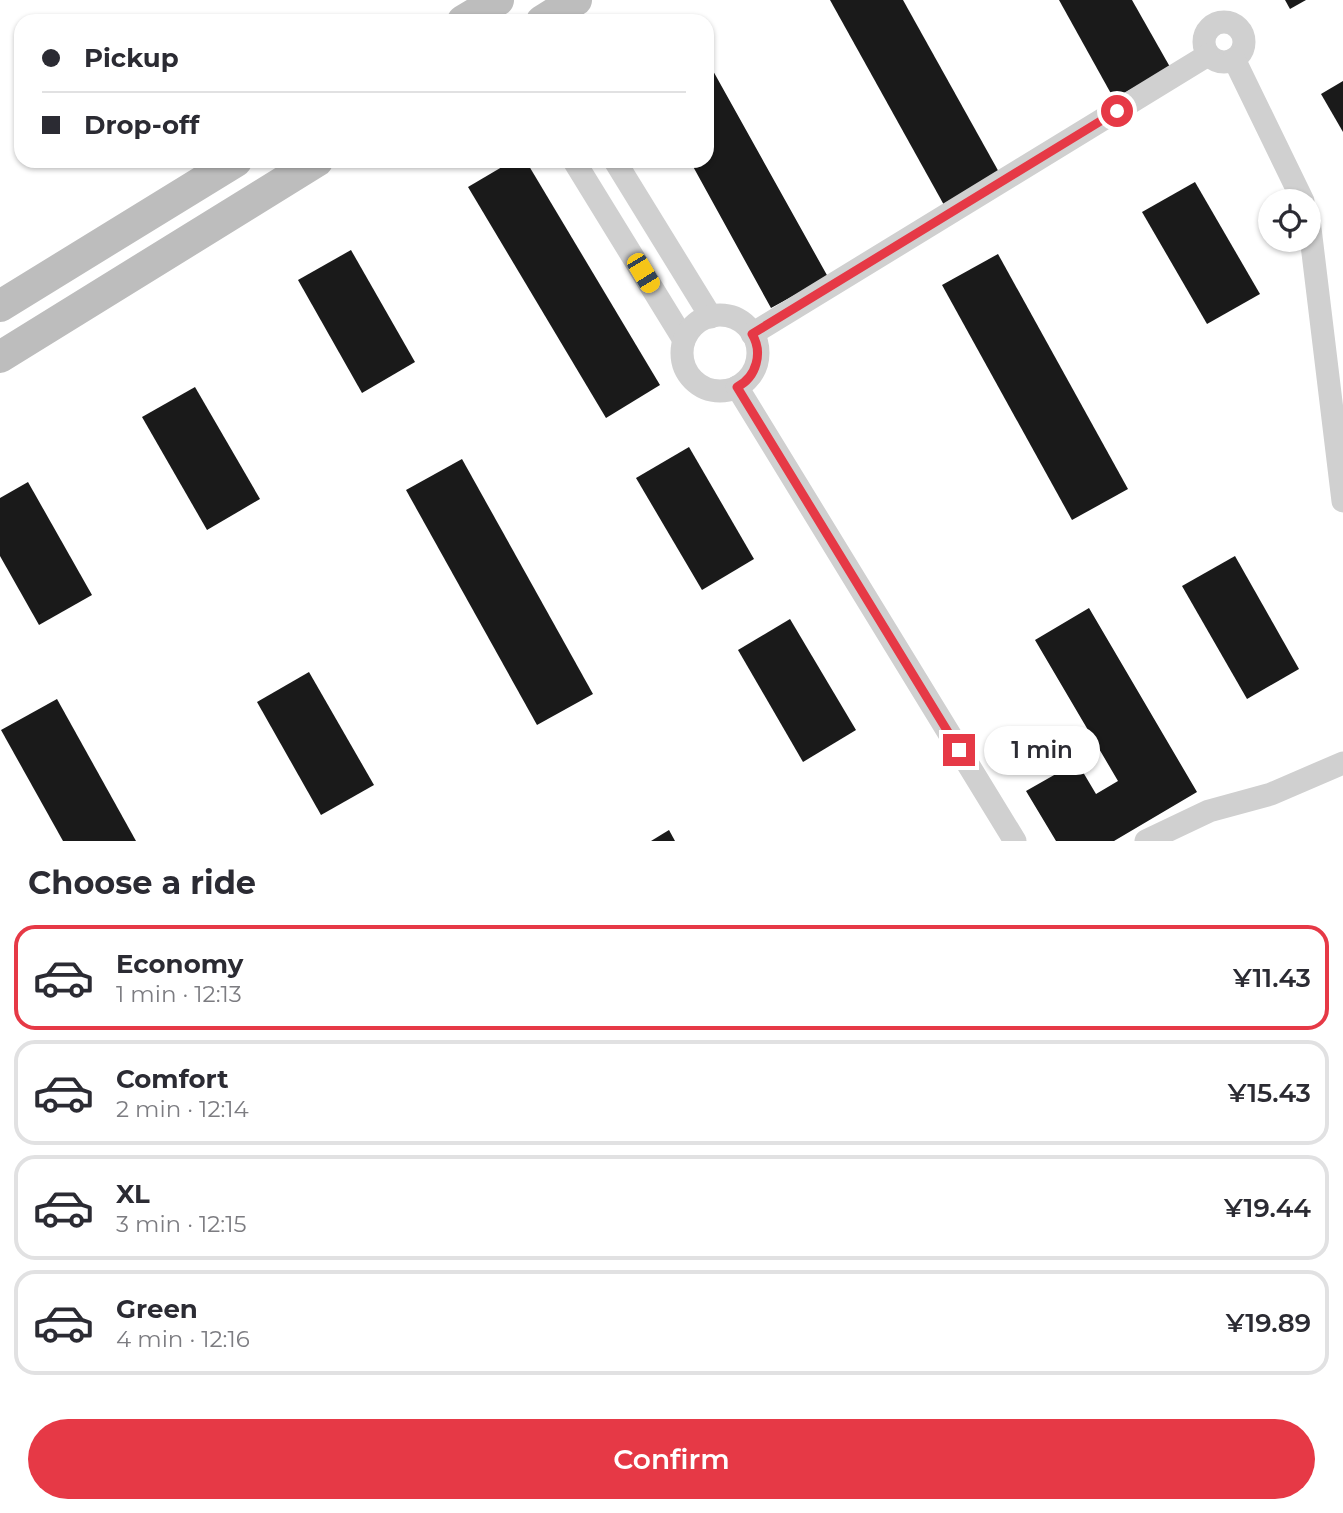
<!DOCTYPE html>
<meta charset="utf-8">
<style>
body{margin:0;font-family:Montserrat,sans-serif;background:#f2f2f3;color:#2b2b33;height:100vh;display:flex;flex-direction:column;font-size:26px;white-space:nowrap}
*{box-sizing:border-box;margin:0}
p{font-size:23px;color:#7c7c81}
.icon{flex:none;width:38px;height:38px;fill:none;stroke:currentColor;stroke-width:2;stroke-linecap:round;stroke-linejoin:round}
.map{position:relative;height:841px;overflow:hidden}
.drawer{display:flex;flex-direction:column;background:#fff;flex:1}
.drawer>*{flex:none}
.guide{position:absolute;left:14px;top:14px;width:700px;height:154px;border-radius:21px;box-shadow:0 2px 5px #0004;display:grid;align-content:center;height:154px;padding:0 28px;background:#fff}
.buttons{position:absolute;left:1258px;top:189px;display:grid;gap:14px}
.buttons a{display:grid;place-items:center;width:63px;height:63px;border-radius:50%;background:#fff;box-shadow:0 2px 5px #0004;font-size:35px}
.end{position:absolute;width:32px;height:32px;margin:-16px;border:9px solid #e63946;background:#fff;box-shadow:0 0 0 4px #fff}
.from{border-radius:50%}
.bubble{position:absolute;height:49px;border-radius:24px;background:#fff;box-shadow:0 2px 5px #0004;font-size:23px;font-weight:600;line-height:49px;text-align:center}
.car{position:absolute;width:21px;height:42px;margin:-21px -10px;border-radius:9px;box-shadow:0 0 5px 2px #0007;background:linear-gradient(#f5c518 24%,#345 0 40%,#f5c518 0 76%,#345 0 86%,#f5c518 0)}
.guide b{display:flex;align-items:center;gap:24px;height:66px;font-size:26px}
.guide b+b{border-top:2px solid #e1e1e2}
.guide i{width:18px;height:18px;background:#2b2b33}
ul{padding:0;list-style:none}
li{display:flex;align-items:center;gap:21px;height:105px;margin:0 14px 10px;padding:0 14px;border:4px solid #e1e1e2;border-radius:21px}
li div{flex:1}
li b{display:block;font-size:26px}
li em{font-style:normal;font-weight:600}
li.active{border-color:#e63946}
li>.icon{width:63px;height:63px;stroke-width:1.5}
h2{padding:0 28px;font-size:32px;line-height:84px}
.cta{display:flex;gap:14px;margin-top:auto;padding:14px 28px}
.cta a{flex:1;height:80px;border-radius:42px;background:#e63946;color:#fff;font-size:28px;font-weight:600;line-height:80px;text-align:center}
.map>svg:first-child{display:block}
.building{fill:#1a1a1a}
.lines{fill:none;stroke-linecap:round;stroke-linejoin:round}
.street{stroke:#d0d0d0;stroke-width:23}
.secondary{stroke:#bdbdbd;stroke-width:32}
.route{stroke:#e63946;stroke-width:9}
</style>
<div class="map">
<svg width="1343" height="841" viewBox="0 0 1343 841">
<rect width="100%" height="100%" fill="#fff"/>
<g class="building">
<path d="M 830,0 L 903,0 L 1000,174 L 944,205 Z"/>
<path d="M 1059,0 L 1132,0 L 1170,67 L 1114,99 Z"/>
<path d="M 1285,0 L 1306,0 L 1290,9 Z"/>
<path d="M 707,60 L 828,277 L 771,308 L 690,161 L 707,161 Z"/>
<path d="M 1343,81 L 1343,132 L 1321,94 Z"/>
<path d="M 512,161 L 526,161 L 660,385 L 606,418 L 468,187 Z"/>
<path d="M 1195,182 L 1260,294 L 1207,324 L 1142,212 Z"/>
<path d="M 351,250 L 415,362 L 362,393 L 298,280 Z"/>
<path d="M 998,254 L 1128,489 L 1072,520 L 942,285 Z"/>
<path d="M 195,387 L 260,499 L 207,530 L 142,417 Z"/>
<path d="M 689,447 L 754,559 L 702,590 L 636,478 Z"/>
<path d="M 462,459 L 593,694 L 537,725 L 406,490 Z"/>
<path d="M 28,482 L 92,595 L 39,625 L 0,556 L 0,498 Z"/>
<path d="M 1235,556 L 1299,669 L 1247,699 L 1182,586 Z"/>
<path d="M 1089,608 L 1197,792 L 1114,841 L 1056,841 L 1026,791 L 1077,762 L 1096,794 L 1118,781 L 1035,640 Z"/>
<path d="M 790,619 L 856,730 L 803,762 L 738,650 Z"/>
<path d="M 309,672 L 374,785 L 321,815 L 257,702 Z"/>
<path d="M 57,699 L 136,841 L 63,841 L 1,730 Z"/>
<path d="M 669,830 L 675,841 L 651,841 Z"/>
</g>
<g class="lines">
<g class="street">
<circle cx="1224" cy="42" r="20"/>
<path d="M 1234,59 L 1303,201"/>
<path d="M 574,161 L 684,340"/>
<path d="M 615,161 L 711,317"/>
<path d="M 1309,220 L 1343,501"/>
<circle cx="720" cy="353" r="38"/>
<path d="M 752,334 L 1208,55"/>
<path d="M 737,387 L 1015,841"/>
<path d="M 1146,841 L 1209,811 L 1271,794 L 1343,763"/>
</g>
<g class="secondary">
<path d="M 463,21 L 498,0"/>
<path d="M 542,21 L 576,0"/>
<path d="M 0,306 L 236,161"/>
<path d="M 0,357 L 317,161"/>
</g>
</g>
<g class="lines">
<path class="route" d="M 959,750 L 737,387 C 757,377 763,352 752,334 L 1117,111"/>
</g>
</svg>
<div class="buttons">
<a><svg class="icon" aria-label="locate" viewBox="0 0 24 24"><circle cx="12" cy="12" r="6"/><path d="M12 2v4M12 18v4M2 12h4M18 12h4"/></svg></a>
</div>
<i class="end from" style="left:1117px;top:111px"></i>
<i class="end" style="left:959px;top:750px"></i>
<div class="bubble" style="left:984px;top:726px;width:116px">1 min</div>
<i class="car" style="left:643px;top:273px;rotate:149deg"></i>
<div class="guide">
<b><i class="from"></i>Pickup</b>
<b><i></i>Drop-off</b>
</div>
</div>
<section class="drawer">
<h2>Choose a ride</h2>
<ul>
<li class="active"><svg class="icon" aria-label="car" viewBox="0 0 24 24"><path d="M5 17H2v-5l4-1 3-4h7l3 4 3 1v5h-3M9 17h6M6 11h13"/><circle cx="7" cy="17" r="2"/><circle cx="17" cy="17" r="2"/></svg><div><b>Economy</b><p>1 min · 12:13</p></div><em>¥11.43</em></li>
<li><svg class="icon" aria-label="car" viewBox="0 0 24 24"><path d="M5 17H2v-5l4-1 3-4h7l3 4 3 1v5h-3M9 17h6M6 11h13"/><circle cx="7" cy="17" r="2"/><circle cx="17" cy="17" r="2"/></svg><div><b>Comfort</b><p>2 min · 12:14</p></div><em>¥15.43</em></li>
<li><svg class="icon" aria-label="car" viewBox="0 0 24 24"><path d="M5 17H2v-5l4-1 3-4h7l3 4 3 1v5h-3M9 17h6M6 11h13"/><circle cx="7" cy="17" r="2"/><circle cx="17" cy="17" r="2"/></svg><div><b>XL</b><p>3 min · 12:15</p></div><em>¥19.44</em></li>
<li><svg class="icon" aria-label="car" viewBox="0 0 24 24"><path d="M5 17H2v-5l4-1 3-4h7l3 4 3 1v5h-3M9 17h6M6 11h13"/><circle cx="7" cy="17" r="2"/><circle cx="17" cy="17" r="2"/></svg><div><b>Green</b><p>4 min · 12:16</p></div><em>¥19.89</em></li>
</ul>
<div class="cta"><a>Confirm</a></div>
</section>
